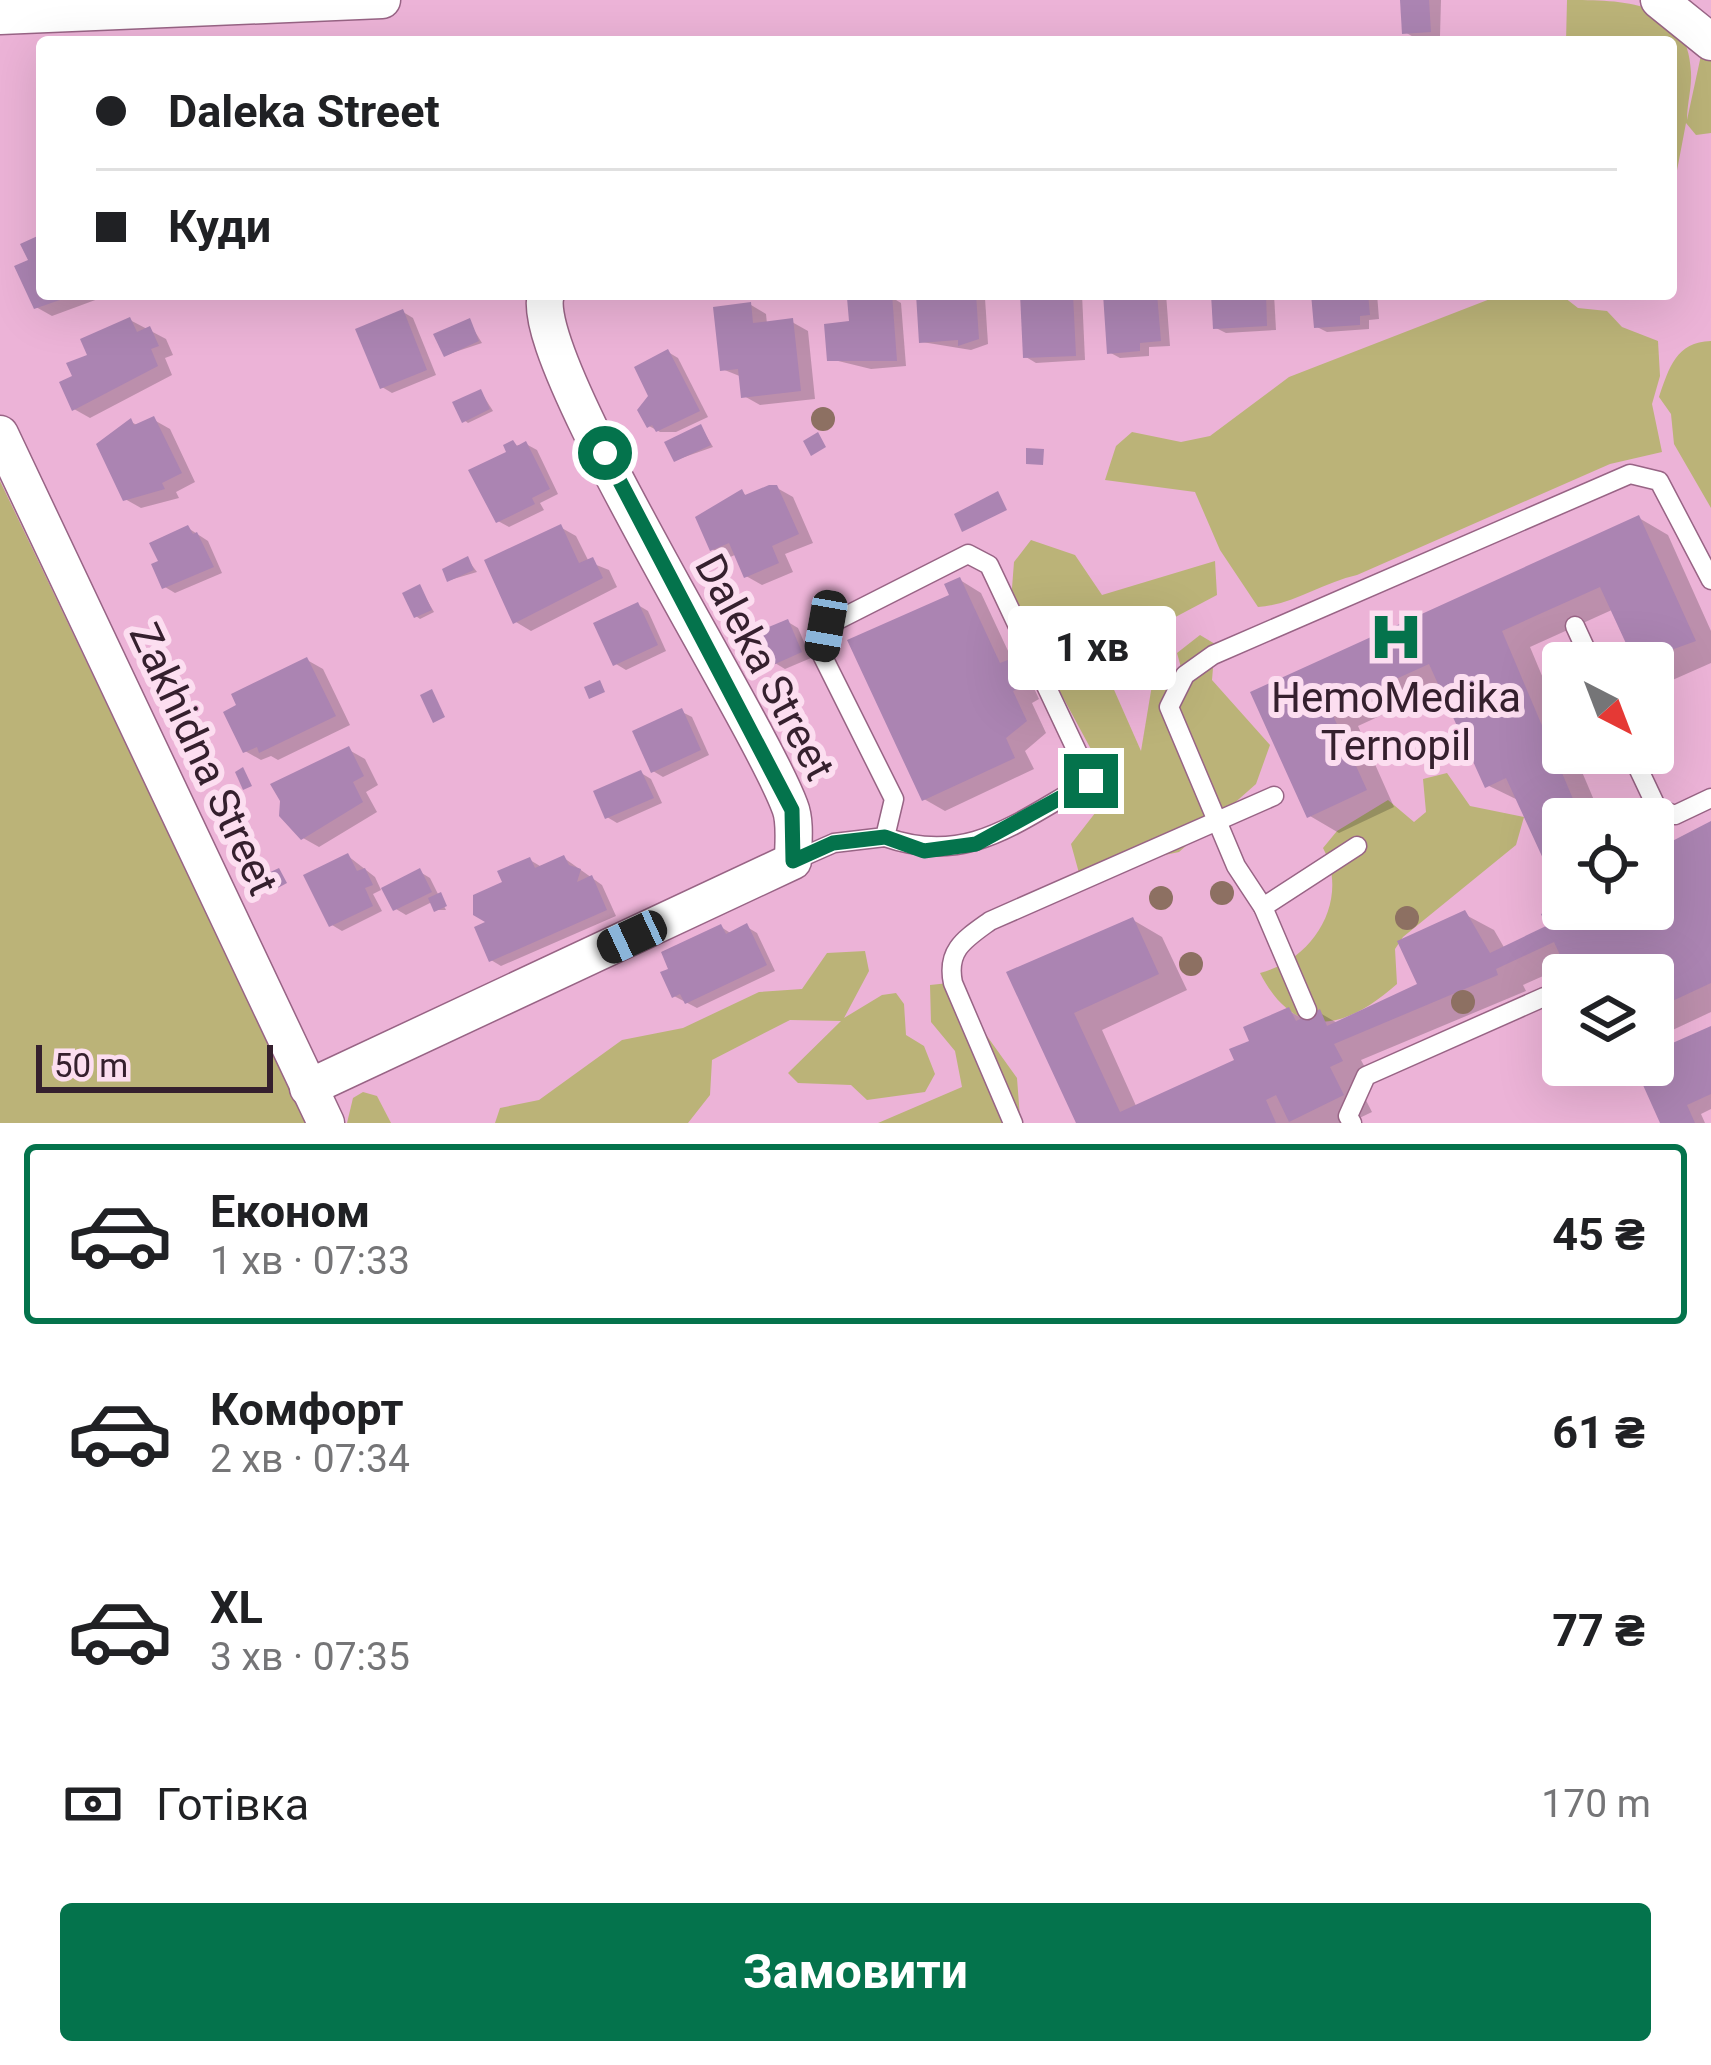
<!DOCTYPE html>
<html lang="uk">
<meta charset="utf-8">
<style>
body{margin:0;font-family:Roboto,sans-serif;background:#f6f6f6;color:#202124;height:100vh;display:flex;flex-direction:column;font-size:45px;white-space:nowrap}
*{box-sizing:border-box;margin:0}
p{font-size:39px;color:#757577}
.icon{flex:none;width:66px;height:66px;fill:none;stroke:currentColor;stroke-width:2;stroke-linecap:round;stroke-linejoin:round}
.map{position:relative;height:1123px;overflow:hidden}
.side{display:flex;flex-direction:column;background:#fff;flex:1}
.side>*{flex:none}
.hud{position:absolute;left:36px;top:36px;width:1641px;height:264px;border-radius:12px;box-shadow:0 12px 48px #0002;display:grid;align-content:center;height:264px;padding:0 60px;background:#fff}
.needle{width:78px;rotate:138deg}
.tools{position:absolute;left:1542px;top:642px;display:grid;gap:24px}
.tools a{display:grid;place-items:center;width:132px;height:132px;border-radius:12px;background:#fff;box-shadow:0 12px 48px #0002;font-size:60px}
.scale{position:absolute;left:36px;bottom:30px;width:237px;box-sizing:border-box;padding-left:12px;border:6px solid #35202e;border-top:0;font-size:33px;line-height:42px;white-space:nowrap;color:#35202e;-webkit-text-stroke:9px #fcdef0;paint-order:stroke}
.end{position:absolute;width:54px;height:54px;margin:-27px;border:15px solid #04734c;background:#fff;box-shadow:0 0 0 6px #fff}
.from{border-radius:50%}
.bubble{position:absolute;height:84px;border-radius:12px;background:#fff;box-shadow:0 12px 48px #0002;font-size:39px;font-weight:700;line-height:84px;text-align:center}
.car{position:absolute;width:36px;height:72px;margin:-36px -18px;border-radius:15px;box-shadow:0 0 9px 3px #0007;background:linear-gradient(#222 24%,#8ab4d8 0 40%,#222 0 76%,#8ab4d8 0 86%,#222 0)}
.hud b{display:flex;align-items:center;gap:42px;height:114px;font-size:45px}
.hud b+b{border-top:3px solid #e0e0e0}
.hud i{width:30px;height:30px;background:#202124}
ul{padding:21px 0 0;list-style:none}
li{display:flex;align-items:center;gap:36px;height:180px;margin:0 24px 18px;padding:0 36px;border:6px solid transparent;border-radius:12px}
li div{flex:1}
li b{display:block;font-size:45px}
li em{font-style:normal;font-weight:700}
li.on{border-color:#04734c}
li>.icon{width:108px;height:108px;stroke-width:1.5}
.pay{display:flex;align-items:center;gap:30px;height:132px;padding:0 60px;font-size:45px}
.pay p{margin-inline-start:auto}
.button{display:flex;gap:24px;margin-top:auto;padding:24px 60px}
.button a{flex:1;height:138px;border-radius:12px;background:#04734c;color:#fff;font-size:48px;font-weight:700;line-height:138px;text-align:center}
.map>svg:first-child{display:block}
.green{fill:#bbb378}
.shadow{fill:#0003}
.building{fill:#ab84b2}
.lines{fill:none;stroke-linecap:round;stroke-linejoin:round}
.lane-casing{stroke:#986485;stroke-width:21}
.street-casing{stroke:#986485;stroke-width:39}
.lane{stroke:#fff;stroke-width:18}
.street{stroke:#fff;stroke-width:36}
.tree{fill:#8d7062}
.route{stroke:#04734c;stroke-width:15}
.labels{text-anchor:middle;dominant-baseline:central;stroke-width:12;stroke-linejoin:round;paint-order:stroke}
.street-label{font-size:42px;fill:#35202e;stroke:#fcdef0}
.poi-label{font-size:42px;fill:#35202e;stroke:#fcdef0}
</style>
<div class="map">
<svg width="1711" height="1123" viewBox="0 0 1711 1123">
<rect width="100%" height="100%" fill="#ecb3d7"/>
<g class="green">
<path d="M 1567,0 C 1622,0 1688,0 1691,72 C 1692,87 1687,104 1687,120 L 1703,46 L 1711,51 L 1711,133 L 1696,135 L 1686,123 L 1671,202 L 1671,42 L 1566,42 Z"/>
<path d="M 1503,294 L 1560,294 L 1578,308 L 1607,311 L 1622,327 L 1658,341 L 1660,376 L 1652,404 L 1662,452 L 1610,464 L 1357,575 C 1322,583 1292,605 1258,607 L 1220,550 L 1195,492 L 1105,480 L 1116,446 L 1132,432 L 1181,442 L 1210,436 L 1289,377 Z"/>
<path d="M 1711,341 L 1711,508 L 1674,444 L 1671,414 L 1659,397 C 1669,368 1676,342 1711,341 Z"/>
<path d="M 0,481 L 307,1123 L 0,1123 Z"/>
<path d="M 1031,540 L 1075,555 L 1102,595 L 1215,561 L 1217,595 L 1132,640 L 1104,667 L 1141,751 L 1154,673 L 1182,671 L 1177,653 L 1200,635 L 1215,644 L 1212,680 L 1270,745 L 1256,784 L 1179,852 L 1079,873 L 1071,844 L 1113,790 L 1011,601 L 1014,562 Z"/>
<path d="M 1447,773 L 1470,806 L 1524,817 L 1516,845 L 1403,937 L 1395,949 L 1397,984 C 1346,1029 1296,1043 1260,973 C 1315,959 1350,899 1323,848 L 1337,831 L 1388,800 L 1414,822 L 1426,812 L 1423,779 Z"/>
<path d="M 865,951 L 869,971 L 844,1018 L 882,995 L 896,993 L 904,1004 L 906,1035 L 924,1046 L 935,1074 L 925,1092 L 867,1100 L 851,1085 L 798,1083 L 788,1073 L 841,1021 L 790,1020 L 712,1060 L 710,1095 L 688,1123 L 495,1123 L 500,1108 L 539,1100 L 622,1040 L 683,1028 L 759,992 L 802,989 L 827,953 Z"/>
<path d="M 949,983 L 1017,1078 L 1020,1118 L 1016,1123 L 878,1123 L 962,1087 L 955,1051 L 931,1022 L 930,985 Z"/>
<path d="M 363,1092 L 377,1096 L 391,1123 L 347,1123 L 353,1098 Z"/>
</g>
<g class="shadow">
<path d="M 1403,0 L 1441,0 L 1440,36 L 1415,38 L 1405,32 Z"/>
<path d="M 65,36 L 70,42 L 54,42 L 54,37 Z"/>
<path d="M 42,238 L 42,294 L 95,294 L 98,299 L 52,316 L 36,307 L 32,261 Z"/>
<path d="M 942,294 L 985,298 L 988,344 L 971,350 L 922,342 Z"/>
<path d="M 1023,294 L 1082,294 L 1085,360 L 1036,363 L 1026,357 Z"/>
<path d="M 1106,294 L 1166,294 L 1170,346 L 1149,347 L 1149,356 L 1120,358 L 1109,352 Z"/>
<path d="M 1214,294 L 1274,294 L 1276,330 L 1226,333 L 1216,328 Z"/>
<path d="M 1314,294 L 1377,294 L 1379,319 L 1369,320 L 1369,329 L 1327,332 L 1317,327 Z"/>
<path d="M 891,297 L 901,303 L 906,366 L 871,369 L 830,359 L 852,324 Z"/>
<path d="M 751,305 L 766,314 L 767,324 L 792,322 L 808,331 L 815,399 L 760,405 L 744,396 L 742,377 L 722,369 Z"/>
<path d="M 403,312 L 413,318 L 436,375 L 392,393 L 382,387 Z"/>
<path d="M 130,320 L 166,339 L 173,355 L 165,358 L 172,375 L 90,418 L 74,409 L 76,378 Z"/>
<path d="M 469,322 L 482,343 L 446,355 Z"/>
<path d="M 668,352 L 678,358 L 708,417 L 676,432 L 660,432 L 649,426 L 652,397 Z"/>
<path d="M 481,392 L 493,411 L 468,423 L 464,420 Z"/>
<path d="M 154,420 L 170,429 L 195,482 L 176,492 L 179,498 L 141,508 L 125,499 L 131,422 L 139,426 Z"/>
<path d="M 701,427 L 713,447 L 676,460 Z"/>
<path d="M 526,444 L 537,450 L 558,494 L 540,503 L 544,510 L 509,527 L 498,521 L 508,447 Z"/>
<path d="M 777,488 L 793,497 L 813,543 L 785,554 L 793,572 L 762,585 L 746,576 L 737,554 L 728,558 L 712,549 L 742,493 L 749,497 Z"/>
<path d="M 1639,518 L 1668,535 L 1711,631 L 1711,663 L 1668,682 L 1653,673 L 1653,663 L 1638,663 L 1614,609 L 1530,647 L 1563,726 L 1563,753 L 1574,753 L 1602,819 L 1563,819 L 1563,895 L 1520,801 L 1487,785 L 1443,687 L 1358,726 L 1394,807 L 1339,833 L 1310,816 L 1254,693 Z"/>
<path d="M 560,527 L 576,536 L 589,562 L 609,570 L 617,587 L 531,631 L 516,622 Z"/>
<path d="M 188,528 L 208,541 L 222,573 L 175,593 L 165,587 Z"/>
<path d="M 468,560 L 477,572 L 450,580 Z"/>
<path d="M 960,580 L 981,593 L 1016,668 L 1028,675 L 1039,699 L 1032,703 L 1046,733 L 1025,751 L 1034,769 L 945,811 L 924,799 Z"/>
<path d="M 420,588 L 434,612 L 420,619 L 416,616 Z"/>
<path d="M 638,605 L 648,611 L 666,651 L 626,670 L 616,664 Z"/>
<path d="M 788,622 L 798,628 L 811,658 L 785,669 L 775,663 Z"/>
<path d="M 307,660 L 323,669 L 350,725 L 278,760 L 271,756 L 261,760 L 245,751 Z"/>
<path d="M 682,712 L 692,717 L 709,755 L 663,777 L 653,771 Z"/>
<path d="M 349,750 L 365,759 L 378,785 L 366,792 L 377,812 L 319,847 L 303,838 Z"/>
<path d="M 641,773 L 651,779 L 662,803 L 617,823 L 607,817 Z"/>
<path d="M 1711,825 L 1711,1012 L 1662,1035 L 1668,1048 L 1711,1029 L 1711,1109 L 1701,1114 L 1705,1123 L 1663,1123 L 1637,1065 L 1653,1065 L 1653,975 L 1572,975 L 1568,965 L 1523,985 L 1526,991 L 1361,1060 L 1370,1077 L 1357,1083 L 1372,1112 L 1349,1123 L 1079,1123 L 1010,974 L 1133,920 L 1162,937 L 1187,990 L 1102,1030 L 1137,1108 L 1238,1061 L 1289,1011 L 1305,1020 L 1320,1013 L 1339,1024 L 1421,986 L 1464,914 L 1494,930 L 1505,949 L 1550,928 L 1563,907 L 1653,909 L 1653,853 Z"/>
<path d="M 348,856 L 375,877 L 381,890 L 373,894 L 382,911 L 342,931 L 332,925 Z"/>
<path d="M 564,858 L 602,885 L 616,916 L 501,966 L 491,960 L 488,920 L 506,884 L 530,860 L 540,866 Z"/>
<path d="M 420,872 L 430,878 L 446,910 L 436,910 L 432,902 L 406,915 L 396,909 Z"/>
<path d="M 721,927 L 732,934 L 747,927 L 757,933 L 775,971 L 697,1008 L 674,996 Z"/>
</g>
<g class="building">
<path d="M 1400,0 L 1429,0 L 1431,32 L 1402,34 Z"/>
<path d="M 42,234 L 42,294 L 77,294 L 34,309 L 14,266 L 28,260 L 20,244 Z"/>
<path d="M 892,294 L 897,361 L 827,361 L 824,324 L 849,321 L 847,298 Z"/>
<path d="M 916,294 L 976,294 L 979,339 L 958,346 L 958,340 L 919,343 Z"/>
<path d="M 1020,294 L 1073,294 L 1076,356 L 1023,358 Z"/>
<path d="M 1103,294 L 1157,294 L 1161,341 L 1140,343 L 1140,351 L 1107,354 Z"/>
<path d="M 1211,294 L 1266,294 L 1267,326 L 1213,329 Z"/>
<path d="M 1311,294 L 1368,294 L 1370,315 L 1360,316 L 1360,325 L 1314,328 Z"/>
<path d="M 751,302 L 753,323 L 793,318 L 801,391 L 741,398 L 738,369 L 720,371 L 713,307 Z"/>
<path d="M 403,309 L 427,370 L 380,389 L 355,329 Z"/>
<path d="M 130,317 L 137,332 L 150,326 L 159,346 L 151,349 L 158,366 L 72,411 L 59,382 L 72,376 L 66,363 L 87,355 L 80,339 Z"/>
<path d="M 470,318 L 479,341 L 444,357 L 433,334 Z"/>
<path d="M 668,349 L 700,411 L 656,432 L 652,425 L 647,428 L 637,410 L 648,396 L 634,367 Z"/>
<path d="M 481,389 L 490,409 L 462,423 L 452,402 Z"/>
<path d="M 154,416 L 182,473 L 162,483 L 165,489 L 123,501 L 96,444 L 131,418 L 134,425 Z"/>
<path d="M 701,424 L 711,445 L 674,462 L 664,442 Z"/>
<path d="M 818,432 L 826,447 L 811,456 L 803,441 Z"/>
<path d="M 513,440 L 517,446 L 526,441 L 550,489 L 532,498 L 535,504 L 496,523 L 468,470 L 506,452 L 503,445 Z"/>
<path d="M 1026,448 L 1044,449 L 1043,465 L 1026,464 Z"/>
<path d="M 769,485 L 777,485 L 799,534 L 772,546 L 779,563 L 744,578 L 729,543 L 710,551 L 695,517 L 742,489 L 745,495 Z"/>
<path d="M 998,491 L 1007,510 L 962,532 L 954,514 Z"/>
<path d="M 1639,515 L 1696,641 L 1635,663 L 1600,587 L 1502,631 L 1576,806 L 1551,817 L 1563,843 L 1563,902 L 1506,778 L 1485,788 L 1429,664 L 1330,709 L 1367,790 L 1307,818 L 1250,692 Z"/>
<path d="M 561,524 L 579,563 L 593,557 L 603,578 L 513,624 L 484,560 Z"/>
<path d="M 188,525 L 193,534 L 197,532 L 214,567 L 162,589 L 151,564 L 158,561 L 149,543 Z"/>
<path d="M 468,556 L 474,570 L 447,582 L 442,569 Z"/>
<path d="M 960,577 L 1000,663 L 1008,660 L 1020,688 L 1013,691 L 1027,721 L 1006,738 L 1015,758 L 922,801 L 847,640 L 949,595 L 944,584 Z"/>
<path d="M 420,584 L 432,610 L 414,618 L 402,593 Z"/>
<path d="M 638,602 L 658,645 L 613,666 L 593,623 Z"/>
<path d="M 788,619 L 802,652 L 773,665 L 759,631 Z"/>
<path d="M 307,657 L 336,716 L 259,753 L 257,747 L 243,753 L 223,712 L 236,705 L 231,694 Z"/>
<path d="M 600,680 L 605,692 L 589,699 L 584,687 Z"/>
<path d="M 432,689 L 445,717 L 433,723 L 420,695 Z"/>
<path d="M 682,708 L 701,750 L 651,773 L 632,731 Z"/>
<path d="M 349,746 L 364,776 L 353,782 L 363,802 L 301,840 L 279,816 L 280,801 L 270,784 Z"/>
<path d="M 243,767 L 252,786 L 243,790 L 235,772 Z"/>
<path d="M 641,770 L 654,798 L 605,819 L 593,791 Z"/>
<path d="M 1711,821 L 1711,983 L 1653,1010 L 1653,975 L 1569,975 L 1554,942 L 1496,969 L 1498,975 L 1334,1044 L 1343,1061 L 1330,1067 L 1344,1095 L 1289,1122 L 1276,1095 L 1266,1100 L 1276,1123 L 1076,1123 L 1006,972 L 1133,917 L 1159,974 L 1074,1013 L 1120,1112 L 1234,1060 L 1229,1049 L 1249,1041 L 1243,1027 L 1289,1007 L 1296,1021 L 1320,1009 L 1327,1026 L 1417,984 L 1397,941 L 1465,910 L 1490,953 L 1546,926 L 1541,914 L 1563,904 L 1563,909 L 1653,909 L 1653,851 Z"/>
<path d="M 348,853 L 357,871 L 365,868 L 373,885 L 365,888 L 373,906 L 329,927 L 303,875 Z"/>
<path d="M 564,855 L 569,865 L 581,869 L 577,882 L 592,875 L 607,910 L 489,962 L 474,927 L 485,922 L 473,915 L 473,895 L 502,882 L 497,871 L 530,857 L 535,868 Z"/>
<path d="M 279,868 L 287,883 L 274,890 L 266,874 Z"/>
<path d="M 420,868 L 432,892 L 393,911 L 381,888 Z"/>
<path d="M 441,892 L 447,906 L 434,912 L 428,898 Z"/>
<path d="M 747,923 L 767,965 L 685,1004 L 680,994 L 672,998 L 660,972 L 668,969 L 661,952 L 721,924 L 726,934 Z"/>
<path d="M 1711,1026 L 1711,1094 L 1687,1105 L 1695,1123 L 1660,1123 L 1634,1065 L 1653,1065 L 1653,1037 L 1659,1049 Z"/>
</g>
<g class="lines">
<defs>
<g id="lane">
<path d="M 1575,626 L 1592,663"/>
<path d="M 1631,753 L 1657,808 L 1675,815 L 1711,798"/>
<path d="M 793,861 L 834,843 L 885,837 L 894,799 L 821,653 L 826,626 L 968,554 L 989,565 L 1091,781 C 1019,820 969,867 885,837"/>
<path d="M 1263,907 L 1357,846"/>
<path d="M 1307,1010 L 1263,907 L 1236,866 L 1169,707 L 1185,675 L 1213,655 L 1630,474 L 1659,481 L 1711,580"/>
<path d="M 1013,1123 L 953,983 C 946,950 965,939 990,921 L 1274,796"/>
<path d="M 1352,1123 L 1348,1116 L 1366,1076 L 1544,997"/>
</g>
<g id="street">
<path d="M 1659,0 L 1711,42"/>
<path d="M 0,16 L 382,0"/>
<path d="M 0,434 L 326,1123"/>
<path d="M 308,1088 L 793,861 C 793,845 796,822 790,807 C 758,720 525,356 546,294"/>
</g>
</defs>
<use href="#lane" class="lane-casing"/>
<use href="#street" class="street-casing"/>
<use href="#lane" class="lane"/>
<use href="#street" class="street"/>
</g>
<g class="tree">
<circle cx="823" cy="419" r="12"/>
<circle cx="1222" cy="893" r="12"/>
<circle cx="1161" cy="898" r="12"/>
<circle cx="1407" cy="918" r="12"/>
<circle cx="1191" cy="964" r="12"/>
<circle cx="1463" cy="1002" r="12"/>
</g>
<g class="lines">
<path class="route" d="M 605,453 L 792,810 L 793,861 L 833,843 L 885,837 L 924,851 L 976,844 L 1091,781"/>
</g>
<defs>
<symbol id="hospital-bare" viewBox="-9 -9 18 18"><path d="M-5-5h3v3.5h4V-5h3V5h-3V1.5h-4V5h-3Z" fill="#04734c" stroke="#fcdef0" stroke-width="2.5" paint-order="stroke"/></symbol>
</defs>
<g fill-rule="evenodd">
<use href="#hospital-bare" x="1358" y="599" width="76" height="76"/>
</g>
<g class="labels">
<g class="street-label">
<text transform="translate(765 667) rotate(62)">Daleka Street</text>
<text transform="translate(204 759) rotate(65)">Zakhidna Street</text>
</g>
<g class="poi-label">
<text x="1396" y="697">HemoMedika<tspan x="1396" dy="48">Ternopil</tspan></text>
</g>
</g>
</svg>
<div class="tools">
<a><svg class="needle" viewBox="-14 -14 28 28"><path d="M0-13l5 13h-10z" fill="#e53935"/><path d="M0 13l5-13h-10z" fill="#757577"/></svg></a>
<a><svg class="icon" aria-label="locate" viewBox="0 0 24 24"><circle cx="12" cy="12" r="6"/><path d="M12 2v4M12 18v4M2 12h4M18 12h4"/></svg></a>
<a><svg class="icon" aria-label="layers" viewBox="0 0 24 24"><path d="M12 4l9 5-9 5-9-5zM3 14l9 5 9-5"/></svg></a>
</div>
<div class="scale">50 m</div>
<i class="end from" style="left:605px;top:453px"></i>
<i class="end" style="left:1091px;top:781px"></i>
<div class="bubble" style="left:1008px;top:606px;width:168px">1 хв</div>
<i class="car" style="left:826px;top:626px;rotate:190deg"></i>
<i class="car" style="left:632px;top:937px;rotate:245deg"></i>
<div class="hud">
<b><i class="from"></i>Daleka Street</b>
<b><i></i>Куди</b>
</div>
</div>
<section class="side">
<ul>
<li class="on"><svg class="icon" aria-label="car" viewBox="0 0 24 24"><path d="M5 17H2v-5l4-1 3-4h7l3 4 3 1v5h-3M9 17h6M6 11h13"/><circle cx="7" cy="17" r="2"/><circle cx="17" cy="17" r="2"/></svg><div><b>Економ</b><p>1 хв · 07:33</p></div><em>45 ₴</em></li>
<li><svg class="icon" aria-label="car" viewBox="0 0 24 24"><path d="M5 17H2v-5l4-1 3-4h7l3 4 3 1v5h-3M9 17h6M6 11h13"/><circle cx="7" cy="17" r="2"/><circle cx="17" cy="17" r="2"/></svg><div><b>Комфорт</b><p>2 хв · 07:34</p></div><em>61 ₴</em></li>
<li><svg class="icon" aria-label="car" viewBox="0 0 24 24"><path d="M5 17H2v-5l4-1 3-4h7l3 4 3 1v5h-3M9 17h6M6 11h13"/><circle cx="7" cy="17" r="2"/><circle cx="17" cy="17" r="2"/></svg><div><b>XL</b><p>3 хв · 07:35</p></div><em>77 ₴</em></li>
</ul>
<div class="pay"><svg class="icon" aria-label="cash" viewBox="0 0 24 24"><path d="M3 7h18v10H3z"/><circle cx="12" cy="12" r="2"/></svg>Готівка<p>170 m</p></div>
<div class="button"><a>Замовити</a></div>
</section>
